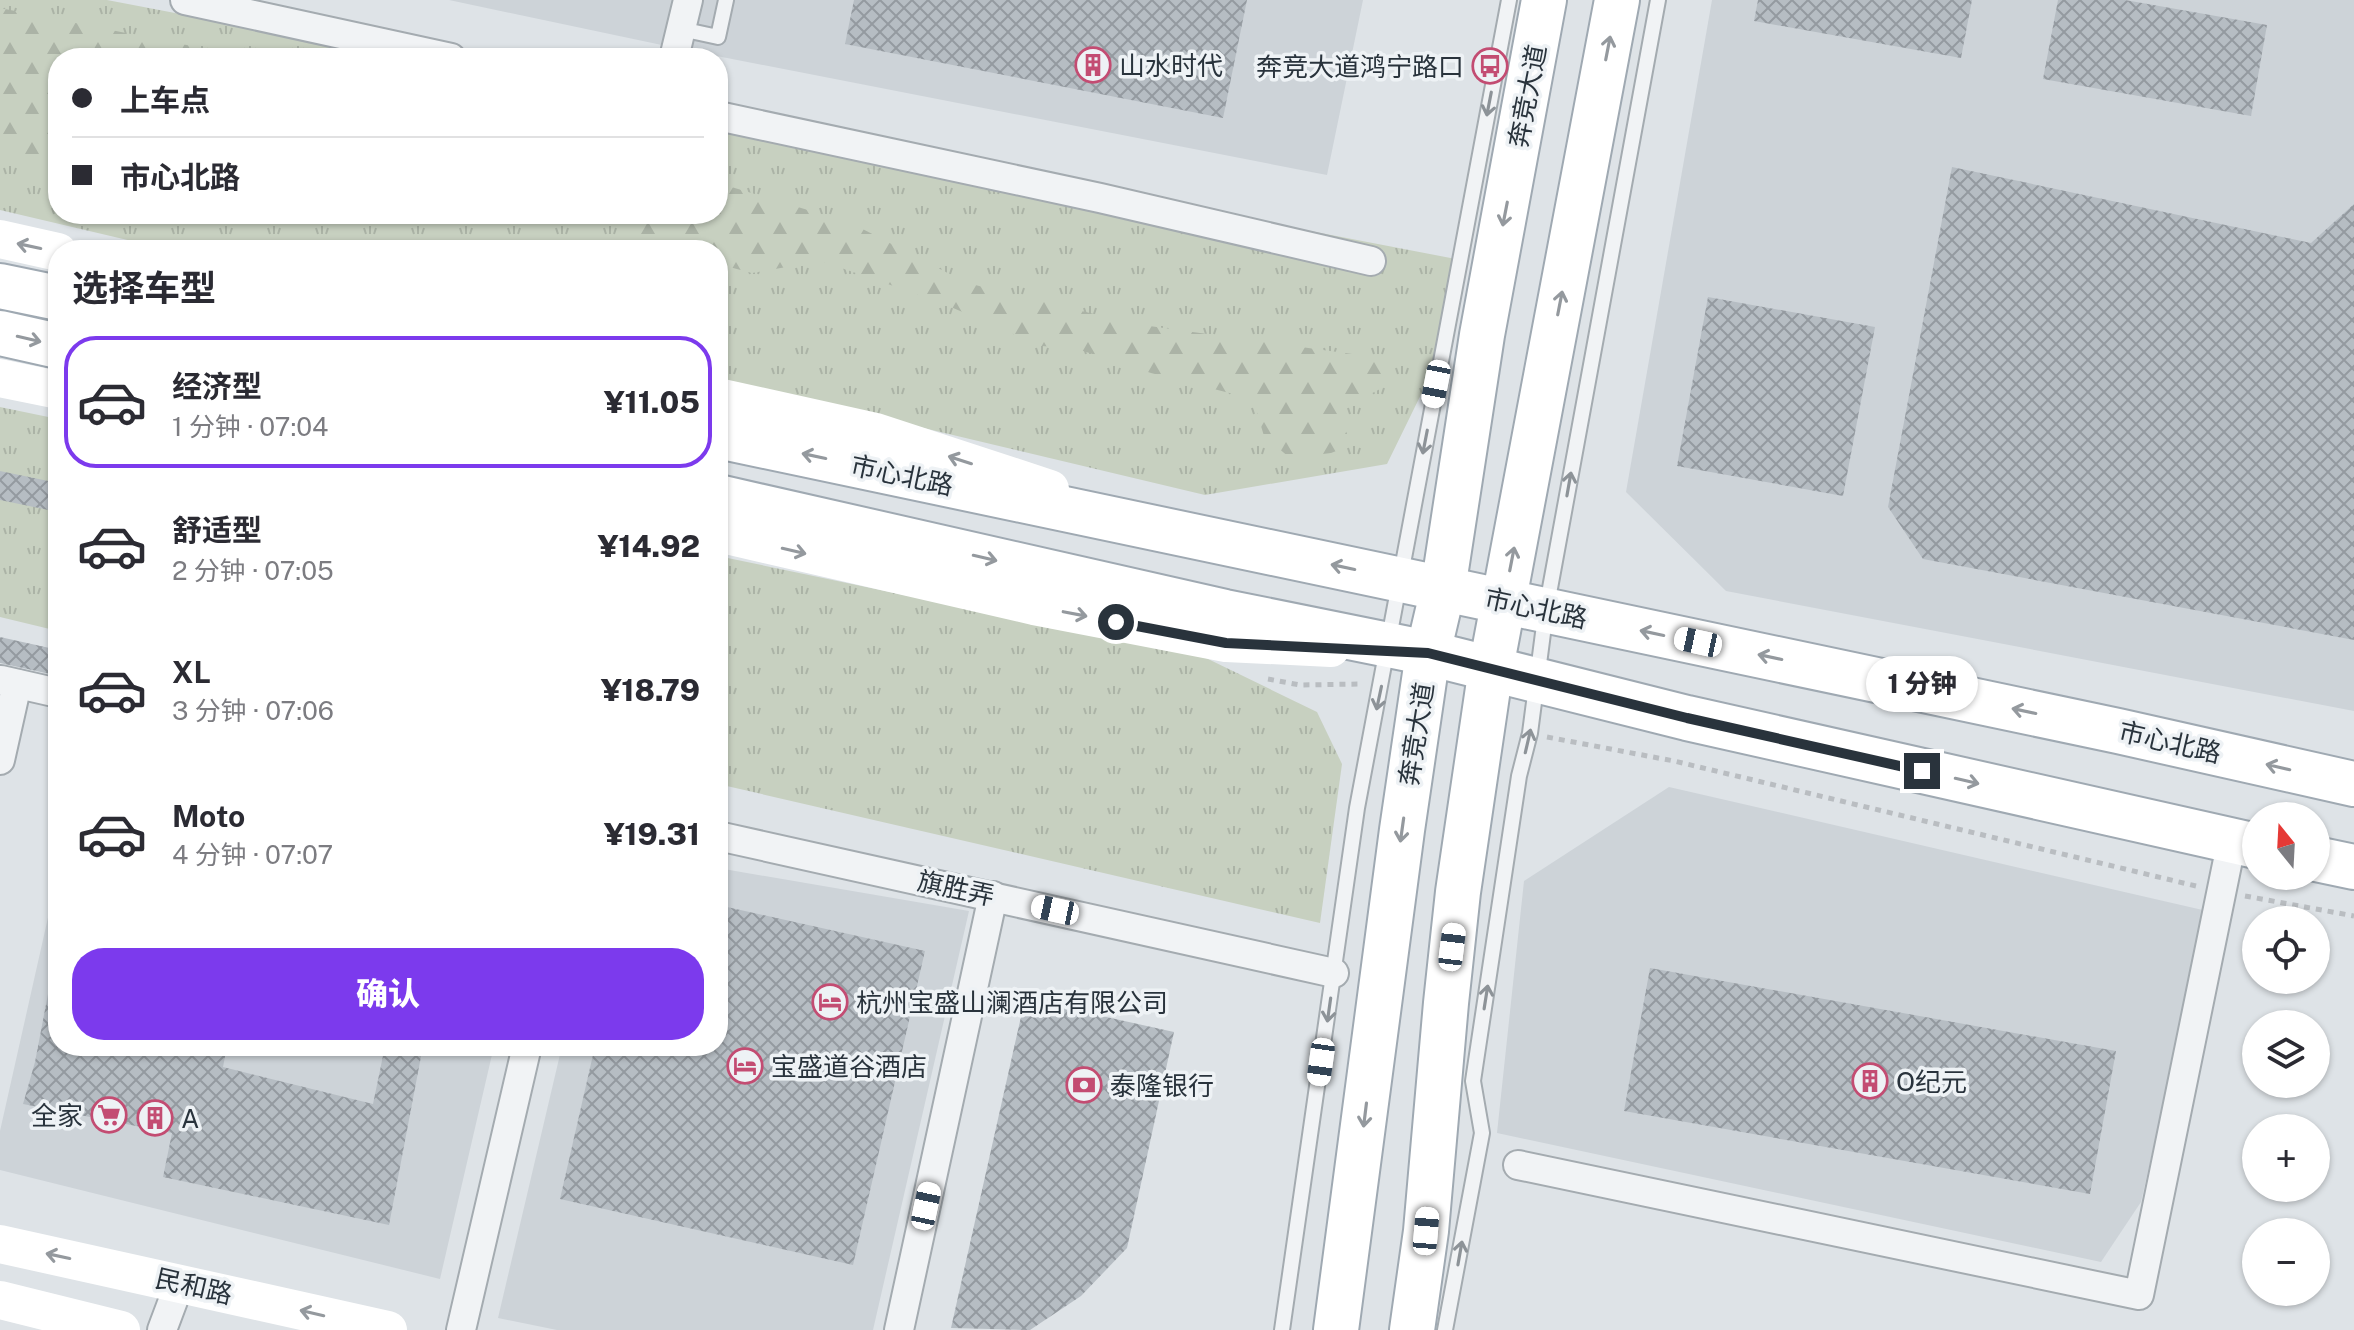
<!DOCTYPE html>
<html lang="zh">
<meta charset="utf-8">
<style>
body{margin:0;font-family:"Public Sans","Noto Sans SC",sans-serif;background:#f7f7f7;color:#2b2b33;height:100vh;display:flex;flex-direction:column;font-size:30px;white-space:nowrap}
*{box-sizing:border-box;margin:0}
p{font-size:26px;color:#7c7c81}
.icon{flex:none;width:44px;height:44px;fill:none;stroke:currentColor;stroke-width:2;stroke-linecap:round;stroke-linejoin:round}
.map{position:relative;flex:1;overflow:hidden}
.side{position:absolute;left:48px;top:240px;width:680px;height:816px;display:flex;flex-direction:column;background:#fff;border-radius:32px;box-shadow:0 2px 6px #0004}
.side>*{flex:none}
.top-card{position:absolute;left:48px;top:48px;width:680px;height:176px;border-radius:32px;box-shadow:0 2px 6px #0004;display:grid;align-content:center;height:176px;padding:0 24px;background:#fff}
.needle{width:52px;rotate:342deg}
.controls{position:absolute;left:2242px;top:802px;display:grid;gap:16px}
.controls a{display:grid;place-items:center;width:88px;height:88px;border-radius:50%;background:#fff;box-shadow:0 2px 6px #0004;font-size:40px}
.end{position:absolute;width:36px;height:36px;margin:-18px;border:10px solid #29333c;background:#fff;box-shadow:0 0 0 4px #fff}
.from{border-radius:50%}
.bubble{position:absolute;height:56px;border-radius:28px;background:#fff;box-shadow:0 2px 6px #0004;font-size:26px;font-weight:800;line-height:56px;text-align:center}
.car{position:absolute;width:24px;height:48px;margin:-24px -12px;border-radius:10px;box-shadow:0 0 6px 2px #0007;background:linear-gradient(#fff 24%,#345 0 40%,#fff 0 76%,#345 0 86%,#fff 0)}
.top-card b{display:flex;align-items:center;gap:28px;height:76px;font-size:30px}
.top-card b+b{border-top:2px solid #e1e1e2}
.top-card i{width:20px;height:20px;background:#2b2b33}
ul{padding:0;list-style:none}
li{display:flex;align-items:center;gap:24px;height:132px;margin:0 16px 12px;padding:0 8px;border:4px solid transparent;border-radius:32px}
li div{flex:1}
li b{display:block;font-size:30px}
li em{font-style:normal;font-weight:800}
li.current{border-color:#7c3aed}
li>.icon{width:72px;height:72px;stroke-width:1.5}
h2{padding:0 24px;font-size:36px;line-height:96px}
.button{display:flex;gap:16px;margin-top:auto;padding:16px 24px}
.button a{flex:1;height:92px;border-radius:32px;background:#7c3aed;color:#fff;font-size:32px;font-weight:800;line-height:92px;text-align:center}
.map>svg:first-child{display:block}
.built{fill:#cdd3d8}
.grass{fill:url(#grass-tufts)}
.forest{fill:url(#forest-firs)}
.building{fill:url(#building-cross-hatch)}
.lines{fill:none;stroke-linecap:round;stroke-linejoin:round}
.service-casing{stroke:#a4abb0;stroke-width:18}
.minor-casing{stroke:#a4abb0;stroke-width:32}
.primary-casing{stroke:#9fa9b2;stroke-width:48}
.path{stroke:#b9bdc1;stroke-width:5;stroke-dasharray:6 6;stroke-linecap:butt}
.service{stroke:#f1f3f5;stroke-width:14}
.minor{stroke:#f1f3f5;stroke-width:28}
.secondary{stroke:#fff;stroke-width:38}
.primary{stroke:#fff;stroke-width:44}
.oneway{stroke:#94999e}
.oneway2{stroke:#8d9398}
.route{stroke:#29333c;stroke-width:10}
.labels{text-anchor:middle;dominant-baseline:central;stroke-width:7;stroke-linejoin:round;paint-order:stroke}
.poi-label{font-size:26px;fill:#29333c;stroke:#eef2f5;text-anchor:start}
.street-label{font-size:26px;fill:#29333c;stroke:#eef2f5}
</style>
<div class="map">
<svg width="2354" height="1330" viewBox="0 0 2354 1330">
<defs>
<pattern id="grass-tufts" width="24" height="20" patternUnits="userSpaceOnUse" patternTransform="scale(2)"><rect width="24" height="20" fill="#c7d0c0"/><path d="M3 7l-1-3M5 7V3M7 7l1-3M15 17l-1-3M17 17v-4M19 17l1-3" fill="none" stroke="#abb3a6"/></pattern>
<pattern id="forest-firs" width="22" height="20" patternUnits="userSpaceOnUse" patternTransform="scale(2)"><rect width="22" height="20" fill="#c7d0c0"/><path d="M5 1l3.5 6h-7zM16 11l3.5 6h-7z" fill="#abb3a6"/></pattern>
<pattern id="building-cross-hatch" width="8" height="8" patternUnits="userSpaceOnUse" patternTransform="scale(2)"><rect width="8" height="8" fill="#b6bdc3"/><path d="M0 0l8 8M0 8l8-8" fill="none" stroke="#949aa0"/></pattern>
</defs>
<rect width="100%" height="100%" fill="#dee3e7"/>
<g class="built">
<path d="M 449,0 L 1363,0 L 1327,175 L 676,48 Z"/>
<path d="M 1712,0 L 2354,0 L 2354,711 L 1726,591 L 1626,492 Z"/>
<path d="M 1669,787 L 2207,911 L 2141,1202 L 2101,1262 L 1497,1133 L 1524,881 Z"/>
<path d="M 718,868 L 969,911 L 873,1330 L 557,1330 L 498,1318 L 562,1046 L 718,1046 Z"/>
<path d="M 58,873 L 58,1046 L 494,1046 L 440,1279 L 0,1170 L 0,1131 Z"/>
</g>
<g class="grass">
<path d="M 0,0 L 107,0 L 409,58 L 58,58 L 58,214 L 718,214 L 718,117 L 1461,260 L 1454,327 L 1387,464 L 1205,495 L 718,379 L 718,250 L 170,250 L 0,210 Z"/>
<path d="M 0,407 L 58,419 L 58,631 L 0,617 Z"/>
<path d="M 718,556 L 1206,658 L 1317,712 L 1342,764 L 1320,923 L 718,784 Z"/>
</g>
<g class="forest">
<path d="M 0,8 L 252,58 L 58,58 L 58,165 L 43,165 L 0,152 Z"/>
<path d="M 718,183 L 851,223 L 967,283 L 1135,324 L 1352,354 L 1391,363 L 1390,384 L 1337,411 L 1352,445 L 1331,453 L 1290,458 L 1264,436 L 1253,399 L 1151,373 L 1074,348 L 1041,346 L 937,301 L 821,261 L 752,273 L 718,264 L 718,250 L 664,250 L 623,239 L 609,214 L 718,214 Z"/>
</g>
<g class="building">
<path d="M 854,0 L 1247,0 L 1223,118 L 845,44 Z"/>
<path d="M 1758,0 L 1972,0 L 1961,58 L 1754,21 Z"/>
<path d="M 2058,0 L 2125,0 L 2267,25 L 2251,116 L 2043,79 Z"/>
<path d="M 1952,167 L 2311,243 L 2354,204 L 2354,640 L 1923,559 L 1888,507 Z"/>
<path d="M 1708,297 L 1875,327 L 1843,496 L 1677,466 Z"/>
<path d="M 0,471 L 58,483 L 58,512 L 0,500 Z"/>
<path d="M 0,637 L 54,649 L 50,674 L 0,663 Z"/>
<path d="M 718,905 L 925,951 L 853,1265 L 560,1199 L 595,1046 L 718,1046 Z"/>
<path d="M 1650,968 L 2116,1051 L 2090,1194 L 1624,1111 Z"/>
<path d="M 48,994 L 58,995 L 58,1046 L 227,1046 L 223,1067 L 373,1104 L 385,1046 L 423,1046 L 389,1225 L 163,1177 L 172,1133 L 23,1104 L 35,1062 Z"/>
<path d="M 1025,999 L 1174,1032 L 1127,1248 L 1081,1296 L 1030,1330 L 951,1328 Z"/>
</g>
<g class="lines">
<defs>
<g id="service">
<path d="M 681,29 L 718,37 L 726,0"/>
<path d="M 1282,1330 L 1357,808 L 1509,0"/>
<path d="M 1445,1330 L 1482,1133 L 1473,1081 L 1519,776 L 1530,733 L 1546,610 L 1658,0"/>
</g>
<g id="minor">
<path d="M 185,0 L 451,58"/>
<path d="M 674,58 L 688,0"/>
<path d="M 718,116 L 1100,198 L 1371,261"/>
<path d="M 1,680 L 58,693"/>
<path d="M 0,760 L 17,684"/>
<path d="M 718,836 L 1334,973"/>
<path d="M 1518,1165 L 2139,1295 L 2232,840"/>
<path d="M 162,1330 L 180,1282"/>
<path d="M 461,1330 L 527,1046"/>
<path d="M 899,1330 L 993,896"/>
</g>
<g id="primary">
<path d="M 0,286 L 58,298"/>
<path d="M 0,333 L 58,346"/>
<path d="M 718,436 L 2118,731 L 2354,784"/>
<path d="M 718,497 L 1225,612 L 1428,653 L 1687,718 L 2256,846"/>
<path d="M 2316,859 L 2354,867"/>
<path d="M 1336,1330 L 1402,830 L 1428,653 L 1443,589 L 1482,335 L 1544,0"/>
<path d="M 1412,1330 L 1426,1231 L 1446,1003 L 1458,892 L 1491,668 L 1617,0"/>
</g>
</defs>
<use href="#service" class="service-casing"/>
<use href="#minor" class="minor-casing"/>
<use href="#primary" class="primary-casing"/>
<g class="path">
<path d="M 1268,679 L 1300,685 L 1361,684"/>
<path d="M 1547,737 L 1674,761 L 2196,886"/>
<path d="M 2245,896 L 2354,916"/>
</g>
<use href="#service" class="service"/>
<use href="#minor" class="minor"/>
<g class="secondary">
<path d="M 0,239 L 58,252"/>
<path d="M 0,378 L 58,390"/>
<path d="M 718,397 L 876,432 L 1050,489"/>
<path d="M 718,533 L 1034,606 L 1226,643 L 1331,648"/>
<path d="M 0,1244 L 388,1330"/>
<path d="M 0,1300 L 121,1330"/>
</g>
<use href="#primary" class="primary"/>
</g>
<defs><path id="oneway-shaft" d="M-6 0H5M1.5-3L5.5 0L1.5 3" fill="none" stroke-width="1.6" stroke-linecap="round" stroke-linejoin="round" transform="scale(2)"/></defs>
<g class="oneway">
<use href="#oneway-shaft" transform="translate(1608 48) rotate(-79)"/>
<use href="#oneway-shaft" transform="translate(1505 214) rotate(101)"/>
<use href="#oneway-shaft" transform="translate(29 246) rotate(-168)"/>
<use href="#oneway-shaft" transform="translate(1560 303) rotate(-79)"/>
<use href="#oneway-shaft" transform="translate(29 339) rotate(13)"/>
<use href="#oneway-shaft" transform="translate(814 456) rotate(-168)"/>
<use href="#oneway-shaft" transform="translate(960 460) rotate(-162)"/>
<use href="#oneway-shaft" transform="translate(794 551) rotate(13)"/>
<use href="#oneway-shaft" transform="translate(985 558) rotate(13)"/>
<use href="#oneway-shaft" transform="translate(1512 559) rotate(-79)"/>
<use href="#oneway-shaft" transform="translate(1343 567) rotate(-168)"/>
<use href="#oneway-shaft" transform="translate(1075 614) rotate(11)"/>
<use href="#oneway-shaft" transform="translate(1652 633) rotate(-168)"/>
<use href="#oneway-shaft" transform="translate(1770 657) rotate(-168)"/>
<use href="#oneway-shaft" transform="translate(2024 711) rotate(-168)"/>
<use href="#oneway-shaft" transform="translate(2278 767) rotate(-167)"/>
<use href="#oneway-shaft" transform="translate(1967 781) rotate(13)"/>
<use href="#oneway-shaft" transform="translate(1402 830) rotate(98)"/>
<use href="#oneway-shaft" transform="translate(1365 1115) rotate(97)"/>
<use href="#oneway-shaft" transform="translate(58 1256) rotate(-168)"/>
<use href="#oneway-shaft" transform="translate(312 1313) rotate(-167)"/>
</g>
<g class="oneway2">
<use href="#oneway-shaft" transform="translate(1489 104) rotate(101)"/>
<use href="#oneway-shaft" transform="translate(1425 442) rotate(101)"/>
<use href="#oneway-shaft" transform="translate(1569 484) rotate(-80)"/>
<use href="#oneway-shaft" transform="translate(1379 698) rotate(102)"/>
<use href="#oneway-shaft" transform="translate(1528 741) rotate(-77)"/>
<use href="#oneway-shaft" transform="translate(1486 997) rotate(-81)"/>
<use href="#oneway-shaft" transform="translate(1329 1010) rotate(98)"/>
<use href="#oneway-shaft" transform="translate(1460 1253) rotate(-80)"/>
</g>
<g class="lines">
<path class="route" d="M 1116,622 L 1226,643 L 1428,653 L 1687,718 L 1922,771"/>
</g>
<defs>
<symbol id="building-ring" viewBox="-11 -11 22 22"><circle r="9.5" fill="#eef2f5" stroke="#c34c72" stroke-width="1.5"/><path d="M-4-6H4V6H1V3H-1V6H-4ZM-2.5-4.3h1.7v1.8h-1.7ZM.8-4.3h1.7v1.8H.8ZM-2.5-1h1.7V.8h-1.7ZM.8-1h1.7V.8H.8Z" fill="#c34c72"/></symbol>
<symbol id="bus-ring" viewBox="-11 -11 22 22"><circle r="9.5" fill="#eef2f5" stroke="#c34c72" stroke-width="1.5"/><path d="M-5-6H5V4H4V6H2V4H-2V6H-4V4H-5ZM-3.5-4V0h7V-4ZM-3.5 1.2v1.5H-2V1.2ZM2 1.2v1.5H3.5V1.2Z" fill="#c34c72"/></symbol>
<symbol id="hotel-ring" viewBox="-11 -11 22 22"><circle r="9.5" fill="#eef2f5" stroke="#c34c72" stroke-width="1.5"/><path d="M-6-4.5h1.5V1H6V5H4.5V3h-9V5H-6ZM-4 0a1.8 1.8 0 1 1 3.6 0ZM.5 0V-2.5h3Q6-2.5 6 0Z" fill="#c34c72"/></symbol>
<symbol id="bank-ring" viewBox="-11 -11 22 22"><circle r="9.5" fill="#eef2f5" stroke="#c34c72" stroke-width="1.5"/><path d="M-6-4H6V4H-6ZM0-2.3a2.3 2.3 0 1 0 0 4.6a2.3 2.3 0 1 0 0-4.6Z" fill="#c34c72"/></symbol>
<symbol id="supermarket-ring" viewBox="-11 -11 22 22"><circle r="9.5" fill="#eef2f5" stroke="#c34c72" stroke-width="1.5"/><path d="M-6-5.5h2.5l.6 2H6L4.5 2H-2.5L-4.4-4H-6ZM-1.5 3.2a1.3 1.3 0 1 0 .1 0ZM3 3.2a1.3 1.3 0 1 0 .1 0Z" fill="#c34c72"/></symbol>
</defs>
<g fill-rule="evenodd">
<use href="#building-ring" x="1073" y="45" width="40" height="40"/>
<use href="#bus-ring" x="1470" y="46" width="40" height="40"/>
<use href="#hotel-ring" x="810" y="982" width="40" height="40"/>
<use href="#hotel-ring" x="725" y="1046" width="40" height="40"/>
<use href="#building-ring" x="1850" y="1061" width="40" height="40"/>
<use href="#bank-ring" x="1064" y="1065" width="40" height="40"/>
<use href="#supermarket-ring" x="89" y="1095" width="40" height="40"/>
<use href="#building-ring" x="135" y="1098" width="40" height="40"/>
</g>
<g class="labels">
<g class="poi-label">
<text x="1119" y="65">山水时代</text>
<text x="1464" y="66" text-anchor="end">奔竞大道鸿宁路口</text>
<text x="856" y="1002">杭州宝盛山澜酒店有限公司</text>
<text x="771" y="1066">宝盛道谷酒店</text>
<text x="1896" y="1081">O纪元</text>
<text x="1110" y="1085">泰隆银行</text>
<text x="83" y="1115" text-anchor="end">全家</text>
<text x="181" y="1118">A</text>
</g>
<g class="street-label">
<text transform="translate(1527 96) rotate(-79)">奔竞大道</text>
<text transform="translate(902 475) rotate(12)">市心北路</text>
<text transform="translate(1536 608) rotate(12)">市心北路</text>
<text transform="translate(1416 734) rotate(-81)">奔竞大道</text>
<text transform="translate(2170 742) rotate(13)">市心北路</text>
<text transform="translate(956 888) rotate(12)">旗胜弄</text>
<text transform="translate(194 1286) rotate(13)">民和路</text>
</g>
</g>
</svg>
<div class="controls">
<a><svg class="needle" viewBox="-14 -14 28 28"><path d="M0-13l5 13h-10z" fill="#e53935"/><path d="M0 13l5-13h-10z" fill="#7c7c81"/></svg></a>
<a><svg class="icon" aria-label="locate" viewBox="0 0 24 24"><circle cx="12" cy="12" r="6"/><path d="M12 2v4M12 18v4M2 12h4M18 12h4"/></svg></a>
<a><svg class="icon" aria-label="layers" viewBox="0 0 24 24"><path d="M12 4l9 5-9 5-9-5zM3 14l9 5 9-5"/></svg></a>
<a>+</a>
<a>−</a>
</div>
<i class="end from" style="left:1116px;top:622px"></i>
<i class="end" style="left:1922px;top:771px"></i>
<div class="bubble" style="left:1866px;top:656px;width:112px">1 分钟</div>
<i class="car" style="left:1436px;top:384px;rotate:191deg"></i>
<i class="car" style="left:1698px;top:642px;rotate:282deg"></i>
<i class="car" style="left:1055px;top:910px;rotate:282deg"></i>
<i class="car" style="left:1452px;top:947px;rotate:7deg"></i>
<i class="car" style="left:1321px;top:1062px;rotate:188deg"></i>
<i class="car" style="left:926px;top:1206px;rotate:12deg"></i>
<i class="car" style="left:1426px;top:1231px;rotate:5deg"></i>
<div class="top-card">
<b><i class="from"></i>上车点</b>
<b><i></i>市心北路</b>
</div>
<section class="side">
<h2>选择车型</h2>
<ul>
<li class="current"><svg class="icon" aria-label="car" viewBox="0 0 24 24"><path d="M5 17H2v-5l4-1 3-4h7l3 4 3 1v5h-3M9 17h6M6 11h13"/><circle cx="7" cy="17" r="2"/><circle cx="17" cy="17" r="2"/></svg><div><b>经济型</b><p>1 分钟 · 07:04</p></div><em>¥11.05</em></li>
<li><svg class="icon" aria-label="car" viewBox="0 0 24 24"><path d="M5 17H2v-5l4-1 3-4h7l3 4 3 1v5h-3M9 17h6M6 11h13"/><circle cx="7" cy="17" r="2"/><circle cx="17" cy="17" r="2"/></svg><div><b>舒适型</b><p>2 分钟 · 07:05</p></div><em>¥14.92</em></li>
<li><svg class="icon" aria-label="car" viewBox="0 0 24 24"><path d="M5 17H2v-5l4-1 3-4h7l3 4 3 1v5h-3M9 17h6M6 11h13"/><circle cx="7" cy="17" r="2"/><circle cx="17" cy="17" r="2"/></svg><div><b>XL</b><p>3 分钟 · 07:06</p></div><em>¥18.79</em></li>
<li><svg class="icon" aria-label="car" viewBox="0 0 24 24"><path d="M5 17H2v-5l4-1 3-4h7l3 4 3 1v5h-3M9 17h6M6 11h13"/><circle cx="7" cy="17" r="2"/><circle cx="17" cy="17" r="2"/></svg><div><b>Moto</b><p>4 分钟 · 07:07</p></div><em>¥19.31</em></li>
</ul>
<div class="button"><a>确认</a></div>
</section>
</div>
